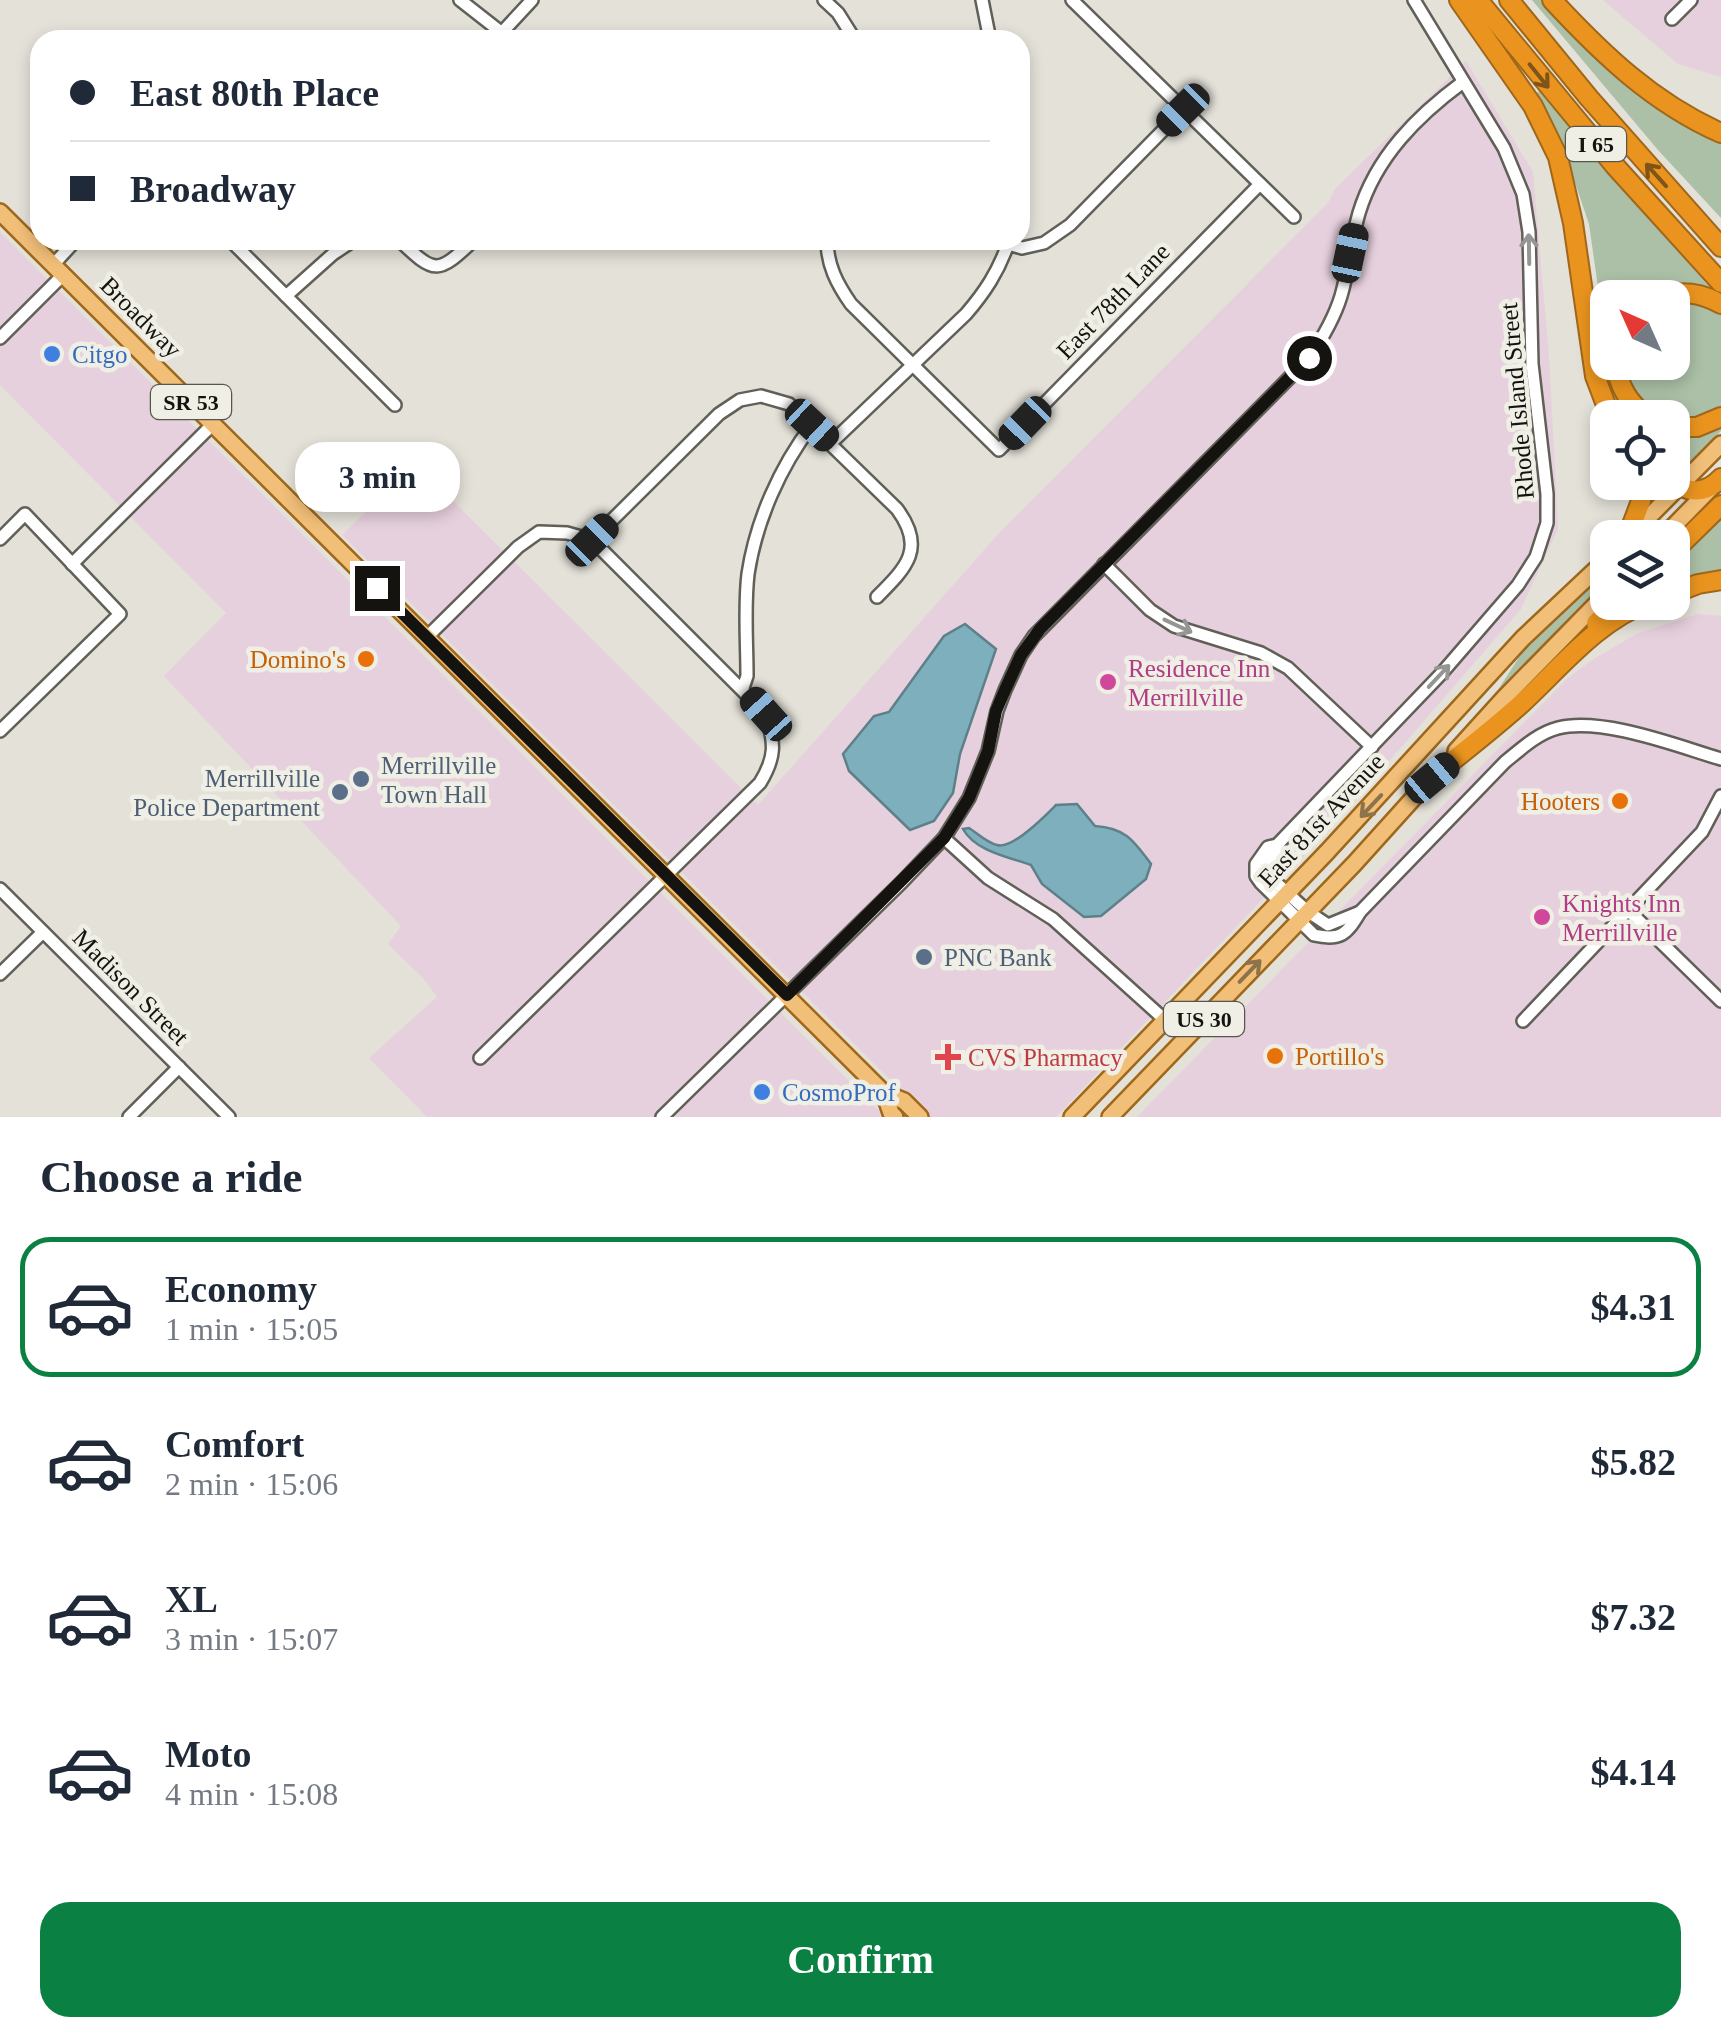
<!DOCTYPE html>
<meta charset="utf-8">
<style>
body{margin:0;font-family:"Times New Roman",serif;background:#f6f6f7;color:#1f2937;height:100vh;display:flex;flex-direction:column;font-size:38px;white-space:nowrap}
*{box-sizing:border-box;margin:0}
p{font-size:32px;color:#747a83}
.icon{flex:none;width:55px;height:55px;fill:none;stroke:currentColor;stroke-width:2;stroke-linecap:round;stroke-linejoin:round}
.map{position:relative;height:1117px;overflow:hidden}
.side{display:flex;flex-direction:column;background:#fff;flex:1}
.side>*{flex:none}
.guide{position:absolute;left:30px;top:30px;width:1000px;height:220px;border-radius:30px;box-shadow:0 5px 15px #0003;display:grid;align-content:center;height:220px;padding:0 40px;background:#fff}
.needle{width:65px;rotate:315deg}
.tools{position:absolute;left:1590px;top:280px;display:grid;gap:20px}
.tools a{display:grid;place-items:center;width:100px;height:100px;border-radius:20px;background:#fff;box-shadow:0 5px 15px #0003;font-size:50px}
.end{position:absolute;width:45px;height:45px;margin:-22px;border:12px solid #141310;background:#fff;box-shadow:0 0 0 5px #fff}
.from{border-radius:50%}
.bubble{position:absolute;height:70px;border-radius:30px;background:#fff;box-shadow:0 5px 15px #0003;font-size:32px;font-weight:600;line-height:70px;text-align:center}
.car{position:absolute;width:30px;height:60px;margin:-30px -15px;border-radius:12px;box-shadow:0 0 8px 2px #0007;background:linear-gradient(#222 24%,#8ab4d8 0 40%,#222 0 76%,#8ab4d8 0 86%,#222 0)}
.guide b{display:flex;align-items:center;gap:35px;height:95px;font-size:38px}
.guide b+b{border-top:2px solid #e0e1e3}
.guide i{width:25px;height:25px;background:#1f2937}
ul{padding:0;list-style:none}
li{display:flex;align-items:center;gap:30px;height:140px;margin:0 20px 15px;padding:0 20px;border:5px solid transparent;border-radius:30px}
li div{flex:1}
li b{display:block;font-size:38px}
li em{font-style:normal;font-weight:600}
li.active{border-color:#0b8043}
li>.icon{width:90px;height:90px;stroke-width:1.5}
h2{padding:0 40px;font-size:45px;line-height:120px}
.primary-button{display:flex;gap:20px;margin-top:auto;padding:20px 40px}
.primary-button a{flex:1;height:115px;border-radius:30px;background:#0b8043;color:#fff;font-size:40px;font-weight:600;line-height:115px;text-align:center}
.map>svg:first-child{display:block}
.commercial{fill:#e6d0dd}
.green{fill:#abc0a6}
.water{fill:#7dafbd;stroke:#5e8089;stroke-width:2.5}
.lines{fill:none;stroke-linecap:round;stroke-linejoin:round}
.minor-casing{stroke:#616058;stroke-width:16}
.major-casing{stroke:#9f671a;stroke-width:20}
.highway-casing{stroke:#9f671a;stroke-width:22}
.minor{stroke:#fff;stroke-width:11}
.major{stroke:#f2bf79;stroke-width:15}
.highway{stroke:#ea941f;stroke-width:18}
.oneway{stroke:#7f5418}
.oneway2{stroke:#959593}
.oneway3{stroke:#8e724a}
.route{stroke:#141310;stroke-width:12}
.shop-dot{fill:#3f7fe0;stroke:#f0efe5;stroke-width:4}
.food-dot{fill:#e8710a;stroke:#f0efe5;stroke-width:4}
.hotel-dot{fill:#d1479c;stroke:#f0efe5;stroke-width:4}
.service-dot{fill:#5c6f8a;stroke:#f0efe5;stroke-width:4}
.health-dot{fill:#e0444e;stroke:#f0efe5;stroke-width:4}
.labels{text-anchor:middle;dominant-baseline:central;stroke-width:9;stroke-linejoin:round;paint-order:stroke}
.shield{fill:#f0efe5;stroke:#565550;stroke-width:2.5}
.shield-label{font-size:22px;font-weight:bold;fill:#141310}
.street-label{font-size:25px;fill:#141310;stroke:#f0efe5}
.shop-label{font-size:25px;fill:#366cbe;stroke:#f0efe5;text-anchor:start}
.food-label{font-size:25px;fill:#c56008;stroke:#f0efe5;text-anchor:end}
.hotel-label{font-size:25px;fill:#b23c85;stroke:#f0efe5;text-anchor:start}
.service-label{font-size:25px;fill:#4e5e75;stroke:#f0efe5;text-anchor:start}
.health-label{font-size:25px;fill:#be3a42;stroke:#f0efe5;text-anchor:start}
</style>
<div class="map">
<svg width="1721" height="1117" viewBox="0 0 1721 1117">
<rect width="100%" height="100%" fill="#e3e1d8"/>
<g class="commercial">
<path d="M 1603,0 L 1721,0 L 1721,77 L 1678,64 Z"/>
<path d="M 1466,61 L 1533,172 L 1549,357 L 1558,529 L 1521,609 L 1345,812 L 1056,1117 L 928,1117 L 342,535 L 416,464 L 758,805 L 1001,531 L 1328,203 L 1335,189 Z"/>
<path d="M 0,232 L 198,430 L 121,507 L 0,385 Z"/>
<path d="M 205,437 L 885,1117 L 427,1117 L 369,1058 L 437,997 L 423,978 L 388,944 L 401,926 L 164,676 L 226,613 L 128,514 Z"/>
<path d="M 1698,614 L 1721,616 L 1721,1117 L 1137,1117 L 1568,678 L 1589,662 L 1636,634 Z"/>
</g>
<g class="green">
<path d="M 1532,0 L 1547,0 L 1721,139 L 1721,218 L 1658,150 Z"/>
<path d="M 1539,91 L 1710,288 L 1707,290 L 1670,288 L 1648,297 L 1608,298 L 1607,350 L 1589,224 L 1562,144 L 1535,95 Z"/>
<path d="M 1689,298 L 1721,311 L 1721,409 L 1686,422 L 1663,417 L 1645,408 L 1632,393 L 1623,363 L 1672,362 L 1673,300 Z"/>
<path d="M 1721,422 L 1721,431 L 1688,464 L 1679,464 L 1673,461 L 1673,432 Z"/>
<path d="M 1721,518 L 1721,575 L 1673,587 L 1672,565 Z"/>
<path d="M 1607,572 L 1607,580 L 1494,696 L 1525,648 Z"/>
</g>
<g class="water">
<path d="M 965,624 L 996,649 L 960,754 L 953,793 L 934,821 L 910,830 L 849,771 L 843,754 L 874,716 L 889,712 L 944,636 Z"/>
<path d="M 1077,804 L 1095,826 C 1126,828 1134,841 1151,864 L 1146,879 L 1101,916 L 1084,917 L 1042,884 L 1031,865 C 1008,857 975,851 963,829 L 969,828 C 977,833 987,843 997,845 C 1012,850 1045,816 1056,805 Z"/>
</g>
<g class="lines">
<defs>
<g id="minor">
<path d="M 460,0 L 511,40"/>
<path d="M 824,0 L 838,13 L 855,40"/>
<path d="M 982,0 L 990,40"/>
<path d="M 1072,0 L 1294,217"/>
<path d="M 1414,0 L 1504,148 L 1523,194 L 1529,232 L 1532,364 L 1547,494 L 1547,523 L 1536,557 L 1518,585 L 1441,674 L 1277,845 L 1268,847 L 1256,864 L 1256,876 L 1261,883 L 1314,935 C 1341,941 1347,934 1360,912 L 1505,762 C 1521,749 1538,733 1558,728 C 1603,717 1677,746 1721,759"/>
<path d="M 1672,19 L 1691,0"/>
<path d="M 495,40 L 532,0"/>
<path d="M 230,240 L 395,405"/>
<path d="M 399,240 C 435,274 437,275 474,240"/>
<path d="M 827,240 C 827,265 837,284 851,304 L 999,450 L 1260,184"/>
<path d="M 53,265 L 76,240"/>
<path d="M 286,296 L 333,254 L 354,240"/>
<path d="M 0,338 L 63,275"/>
<path d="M 831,443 L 966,314 C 985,292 998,272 1008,244 L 1022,248 L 1044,243 L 1070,225 L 1183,110"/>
<path d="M 0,539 L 25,514 L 120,614 L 0,731"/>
<path d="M 72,564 L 213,424"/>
<path d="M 1104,564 L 1150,610 L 1174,626 L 1261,653 L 1288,668 L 1372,747"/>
<path d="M 427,637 L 518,547 L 539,532 L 567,533 L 592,540 L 719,414 L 740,400 L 761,396 L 789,404 L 897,509 C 926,548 907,567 877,597"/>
<path d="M 743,688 L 747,676 C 747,642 744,607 748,574 C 756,521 780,467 812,425"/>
<path d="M 944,838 L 988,878 L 1053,919 L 1165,1020"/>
<path d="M 1277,845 L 1275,853 L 1267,864 L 1267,872 L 1271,878 L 1307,911 L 1328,925 L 1360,912"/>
<path d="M 0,889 L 229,1117"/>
<path d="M 1628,910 L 1721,1001"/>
<path d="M 0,974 L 43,932"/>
<path d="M 1523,1021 L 1702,832 L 1721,796"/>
<path d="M 480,1058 L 760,783 C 776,757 775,743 766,714 L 592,540"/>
<path d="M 129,1117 L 179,1067"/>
<path d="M 662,1117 L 902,882 L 944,838 L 969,798 L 988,751 L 997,711 L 1005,690 L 1021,655 L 1034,636 L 1309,358 C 1322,339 1334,319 1341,296 C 1349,269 1351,240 1359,213 C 1376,157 1417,116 1463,82"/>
</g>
<g id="major">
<path d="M 0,212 L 884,1093 L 904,1101 L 920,1117"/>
<path d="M 1628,538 L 1721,444"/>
<path d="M 1662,538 L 1711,488"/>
<path d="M 1456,751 L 1504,698 L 1608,592"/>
<path d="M 884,1093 L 891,1113 L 895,1117"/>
<path d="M 1072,1117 L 1327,852 L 1523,638 L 1608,558"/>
<path d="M 1110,1117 L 1354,864 L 1437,772"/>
</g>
<g id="highway">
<path d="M 1459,0 L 1533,106 L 1558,157 L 1573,223 L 1595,376 L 1611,418"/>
<path d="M 1478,0 L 1615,166 L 1721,283"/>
<path d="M 1509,0 L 1589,98 L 1721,247"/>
<path d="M 1552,0 C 1602,54 1653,103 1721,133"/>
<path d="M 1657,298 C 1680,290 1700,292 1721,304"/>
<path d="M 1616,362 C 1618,387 1629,403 1648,418"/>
<path d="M 1672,427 L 1697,427 L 1721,417"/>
<path d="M 1672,479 C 1688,495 1706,494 1721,478"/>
<path d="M 1627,538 L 1641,501 L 1641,482"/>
<path d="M 1672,553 L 1721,505"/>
<path d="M 1672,594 L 1698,584 L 1721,580"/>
<path d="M 1596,623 L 1618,602"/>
<path d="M 1432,777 C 1462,753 1493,729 1522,703 C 1560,668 1598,620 1649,602"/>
</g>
</defs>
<use href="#minor" class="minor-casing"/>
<use href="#major" class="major-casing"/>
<use href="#highway" class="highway-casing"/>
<use href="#minor" class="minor"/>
<use href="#major" class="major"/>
<use href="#highway" class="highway"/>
</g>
<defs><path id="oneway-shaft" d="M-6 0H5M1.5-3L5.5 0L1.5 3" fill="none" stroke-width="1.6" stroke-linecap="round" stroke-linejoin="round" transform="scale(2.5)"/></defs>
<g class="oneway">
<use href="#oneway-shaft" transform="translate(1539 76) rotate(51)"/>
<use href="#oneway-shaft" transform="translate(1656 175) rotate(-132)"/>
</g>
<g class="oneway2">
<use href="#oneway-shaft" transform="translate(1529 249) rotate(-91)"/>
<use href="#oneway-shaft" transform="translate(1178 626) rotate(25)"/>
<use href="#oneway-shaft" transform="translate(1439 676) rotate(-47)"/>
</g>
<g class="oneway3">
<use href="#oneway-shaft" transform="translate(1371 806) rotate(133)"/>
<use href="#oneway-shaft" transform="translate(1250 971) rotate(-46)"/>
</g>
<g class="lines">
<path class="route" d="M 377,588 L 787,995 L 944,838 L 969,798 L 988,751 L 996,711 L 1005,690 L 1021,655 L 1040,629 L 1309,358"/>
</g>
<g class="shop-dot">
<circle cx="52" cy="354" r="10"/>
<circle cx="762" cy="1092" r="10"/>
</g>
<g class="food-dot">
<circle cx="366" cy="659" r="10"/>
<circle cx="1620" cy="801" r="10"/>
<circle cx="1275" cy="1056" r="10"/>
</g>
<g class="hotel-dot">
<circle cx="1108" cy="682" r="10"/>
<circle cx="1542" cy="917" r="10"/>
</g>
<g class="service-dot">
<circle cx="361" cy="779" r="10"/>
<circle cx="340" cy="792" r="10"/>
<circle cx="924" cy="957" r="10"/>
</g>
<path class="health-dot" d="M943 1042h10v10h10v10h-10v10h-10v-10h-10v-10h10z"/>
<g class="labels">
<g class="shield">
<rect x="1566" y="127" width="60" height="34" rx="8"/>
<rect x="151" y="385" width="80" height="34" rx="8"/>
<rect x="1164" y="1002" width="80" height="34" rx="8"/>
</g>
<g class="shield-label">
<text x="1596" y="144">I 65</text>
<text x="191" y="402">SR 53</text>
<text x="1204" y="1019">US 30</text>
</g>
<g class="street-label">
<text transform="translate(1113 301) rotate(-46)">East 78th Lane</text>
<text transform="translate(141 317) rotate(45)">Broadway</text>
<text transform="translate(1517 401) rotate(-95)">Rhode Island Street</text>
<text transform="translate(1321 820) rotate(-47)">East 81st Avenue</text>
<text transform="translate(131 987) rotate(45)">Madison Street</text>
</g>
<g class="shop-label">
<text x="72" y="354">Citgo</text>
<text x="782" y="1092">CosmoProf</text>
</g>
<g class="food-label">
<text x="346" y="659">Domino's</text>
<text x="1600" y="801">Hooters</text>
<text x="1295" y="1056" text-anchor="start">Portillo's</text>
</g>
<g class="hotel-label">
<text x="1128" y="668">Residence Inn<tspan x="1128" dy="29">Merrillville</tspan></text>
<text x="1562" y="903">Knights Inn<tspan x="1562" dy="29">Merrillville</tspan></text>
</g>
<g class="service-label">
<text x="381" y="765">Merrillville<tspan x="381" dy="29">Town Hall</tspan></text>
<text x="320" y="778" text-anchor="end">Merrillville<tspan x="320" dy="29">Police Department</tspan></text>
<text x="944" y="957">PNC Bank</text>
</g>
<g class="health-label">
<text x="968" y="1057">CVS Pharmacy</text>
</g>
</g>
</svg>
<div class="tools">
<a><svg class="needle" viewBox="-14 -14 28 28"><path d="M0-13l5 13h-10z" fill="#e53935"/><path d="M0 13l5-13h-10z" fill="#747a83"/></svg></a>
<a><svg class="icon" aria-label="locate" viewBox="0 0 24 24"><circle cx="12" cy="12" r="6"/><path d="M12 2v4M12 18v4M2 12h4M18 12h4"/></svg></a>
<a><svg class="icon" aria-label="layers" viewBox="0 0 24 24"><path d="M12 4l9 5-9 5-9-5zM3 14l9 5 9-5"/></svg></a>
</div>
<i class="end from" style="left:1309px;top:358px"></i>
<i class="end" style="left:377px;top:588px"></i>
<div class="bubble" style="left:295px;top:442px;width:165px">3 min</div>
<i class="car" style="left:1183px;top:110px;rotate:225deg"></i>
<i class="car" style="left:1350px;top:253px;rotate:12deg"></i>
<i class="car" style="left:1025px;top:423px;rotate:224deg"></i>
<i class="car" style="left:812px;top:425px;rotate:133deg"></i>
<i class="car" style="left:592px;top:540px;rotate:45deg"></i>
<i class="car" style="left:766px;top:714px;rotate:318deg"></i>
<i class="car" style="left:1432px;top:778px;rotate:50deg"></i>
<div class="guide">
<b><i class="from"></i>East 80th Place</b>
<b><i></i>Broadway</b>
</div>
</div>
<section class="side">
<h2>Choose a ride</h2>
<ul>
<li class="active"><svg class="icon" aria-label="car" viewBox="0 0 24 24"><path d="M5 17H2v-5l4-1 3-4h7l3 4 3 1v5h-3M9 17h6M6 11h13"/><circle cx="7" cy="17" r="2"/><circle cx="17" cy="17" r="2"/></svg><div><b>Economy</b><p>1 min · 15:05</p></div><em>$4.31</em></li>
<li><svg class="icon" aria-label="car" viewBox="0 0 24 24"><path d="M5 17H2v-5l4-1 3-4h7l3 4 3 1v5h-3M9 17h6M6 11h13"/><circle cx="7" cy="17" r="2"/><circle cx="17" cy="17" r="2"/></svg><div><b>Comfort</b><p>2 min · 15:06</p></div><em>$5.82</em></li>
<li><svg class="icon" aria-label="car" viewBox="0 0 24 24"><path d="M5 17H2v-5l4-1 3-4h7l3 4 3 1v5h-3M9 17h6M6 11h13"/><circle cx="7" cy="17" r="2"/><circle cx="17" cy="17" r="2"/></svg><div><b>XL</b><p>3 min · 15:07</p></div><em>$7.32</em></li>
<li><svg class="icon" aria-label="car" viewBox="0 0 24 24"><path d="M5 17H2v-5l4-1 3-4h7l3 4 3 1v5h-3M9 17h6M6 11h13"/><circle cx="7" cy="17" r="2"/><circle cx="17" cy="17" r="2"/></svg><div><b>Moto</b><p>4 min · 15:08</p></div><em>$4.14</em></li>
</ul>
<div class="primary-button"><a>Confirm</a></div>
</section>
